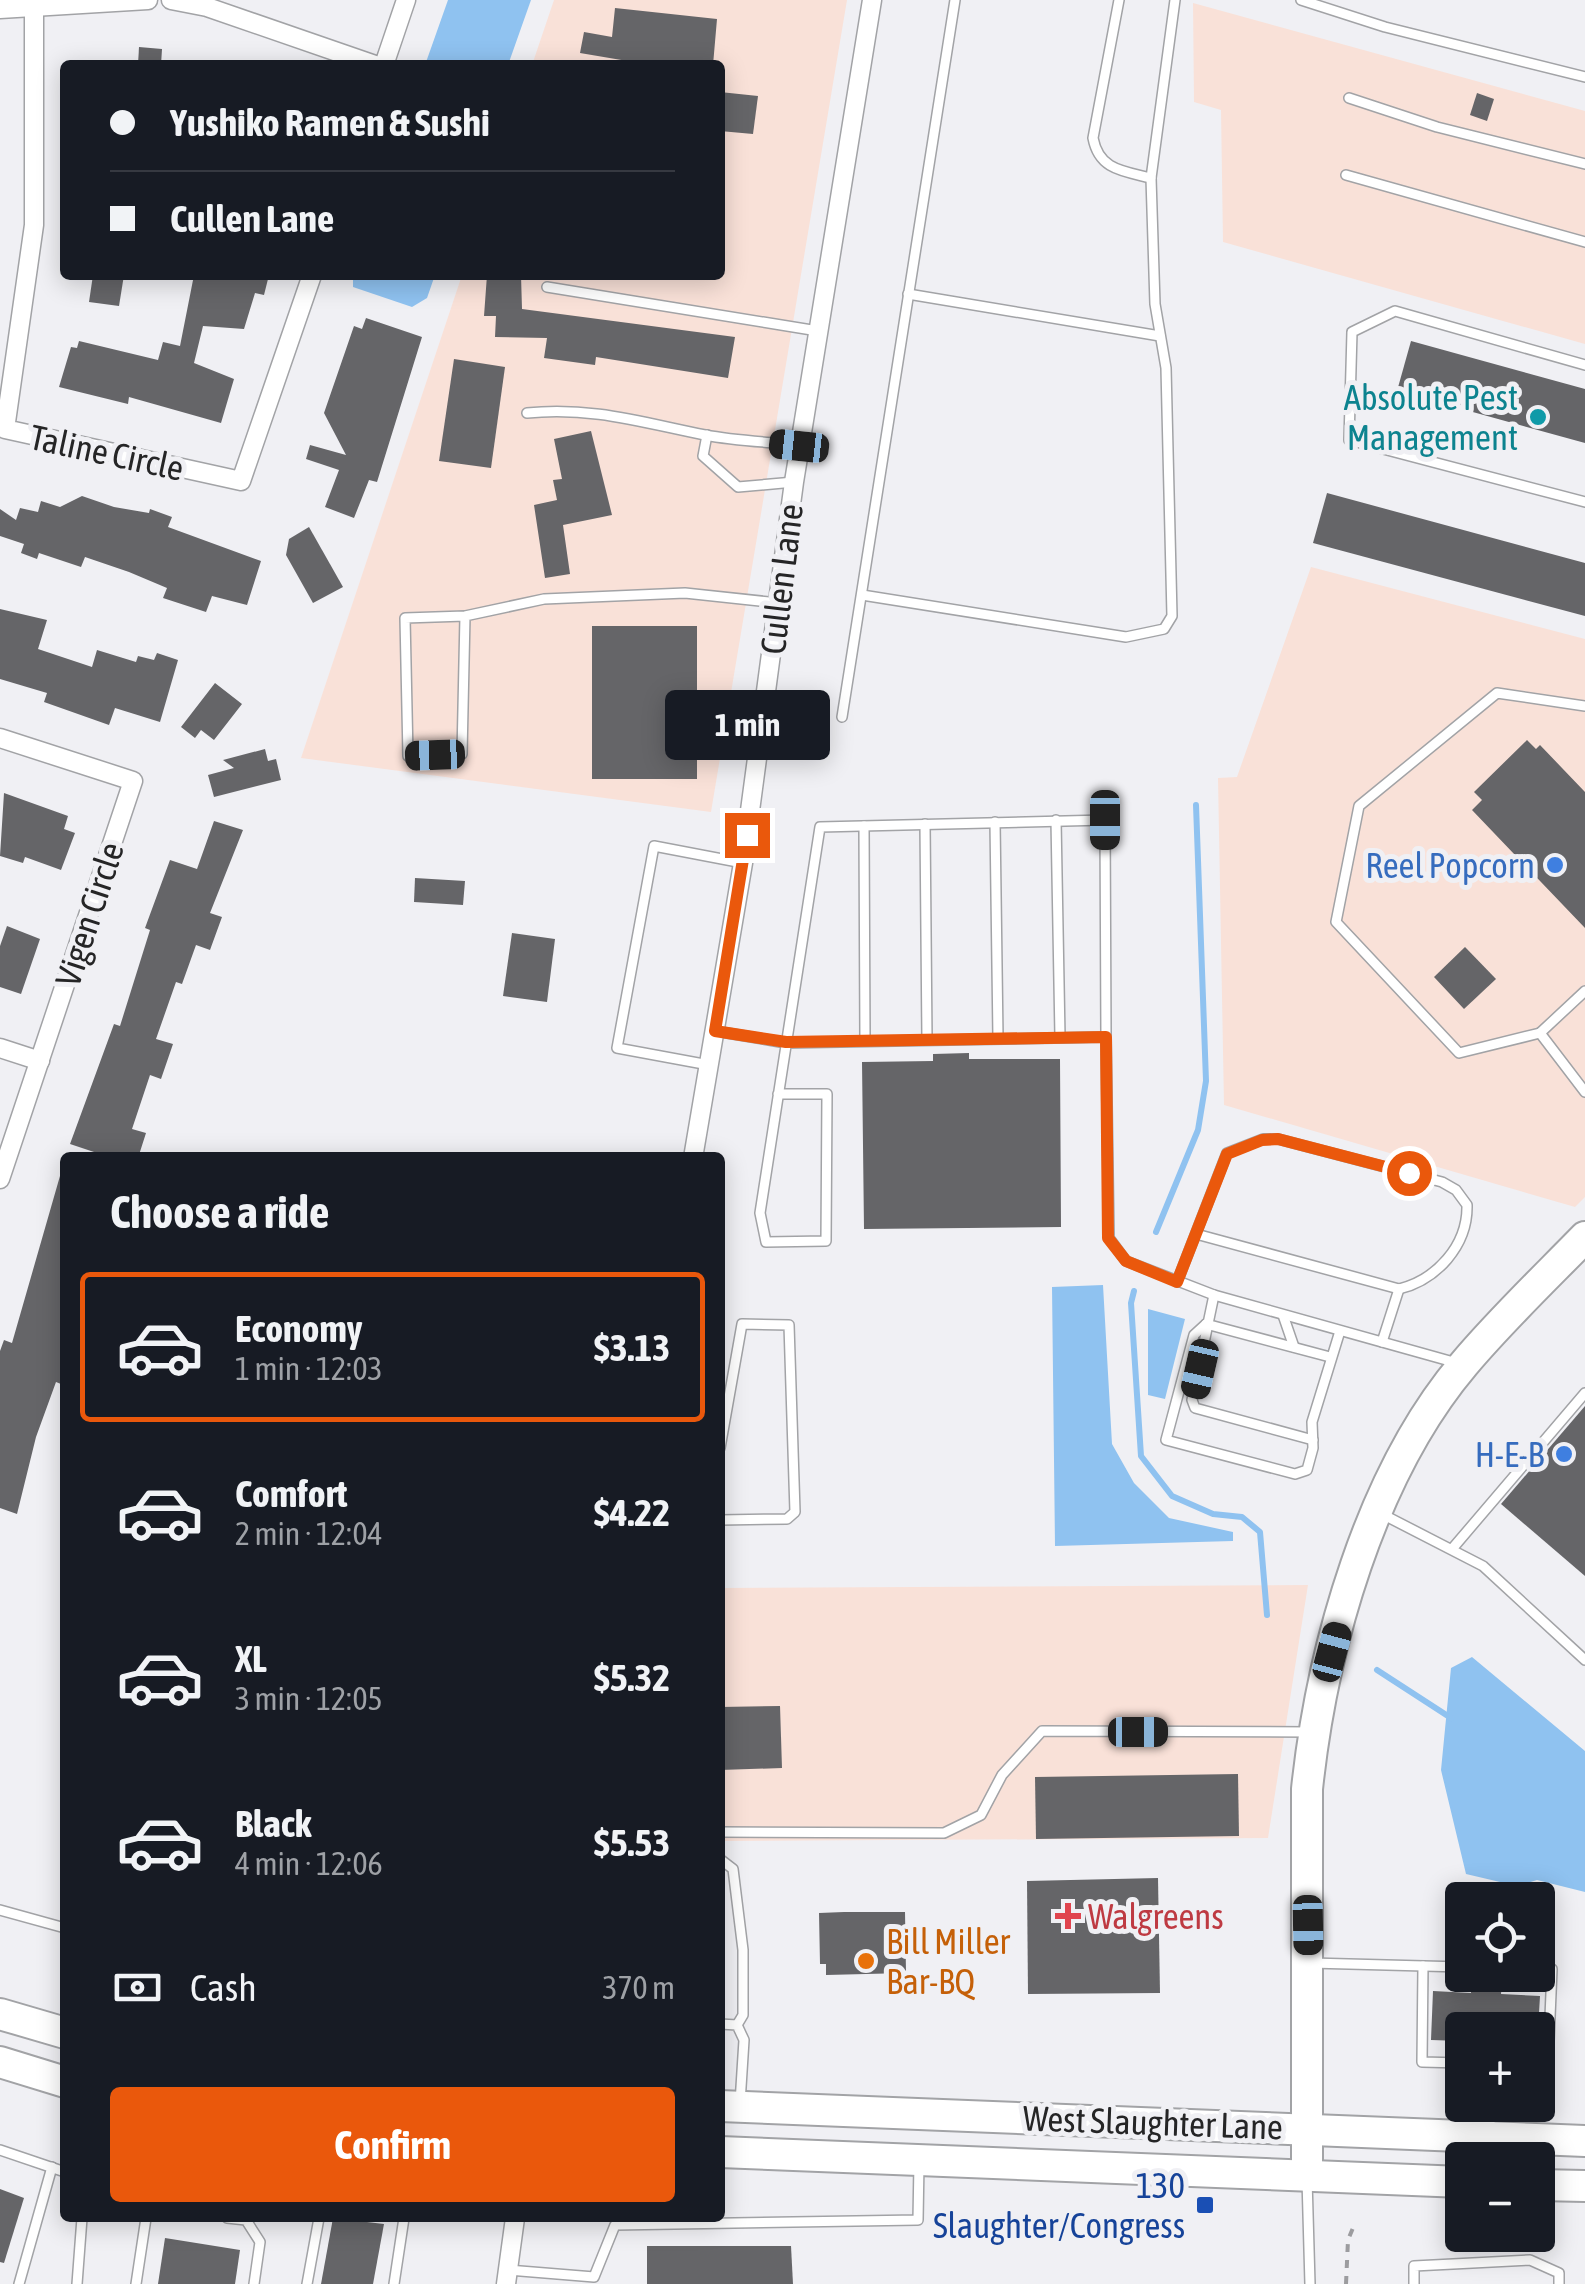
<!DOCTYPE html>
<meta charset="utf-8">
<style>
body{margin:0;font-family:"Asap Condensed",sans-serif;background:#242831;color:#f1f3f6;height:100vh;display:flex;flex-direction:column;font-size:38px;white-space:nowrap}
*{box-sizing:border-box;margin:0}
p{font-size:32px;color:#9ea1a6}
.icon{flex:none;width:55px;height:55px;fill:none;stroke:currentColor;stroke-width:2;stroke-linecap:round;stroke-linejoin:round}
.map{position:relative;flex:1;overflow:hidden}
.side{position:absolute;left:60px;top:1152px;width:665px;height:1070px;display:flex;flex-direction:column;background:#171b24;border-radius:10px;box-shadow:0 5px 25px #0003}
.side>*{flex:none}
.top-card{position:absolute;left:60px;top:60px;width:665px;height:220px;border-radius:10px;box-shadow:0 5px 25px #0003;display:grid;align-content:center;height:220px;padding:0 50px;background:#171b24}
.fabs{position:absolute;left:1445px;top:1882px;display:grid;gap:20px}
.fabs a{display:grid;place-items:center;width:110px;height:110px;border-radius:10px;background:#171b24;box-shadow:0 5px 25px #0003;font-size:50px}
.end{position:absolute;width:45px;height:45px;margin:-22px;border:12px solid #ea580c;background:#fff;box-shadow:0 0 0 5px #fff}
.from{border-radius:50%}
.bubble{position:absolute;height:70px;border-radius:10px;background:#171b24;box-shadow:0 5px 25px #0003;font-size:32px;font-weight:700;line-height:70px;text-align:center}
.car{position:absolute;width:30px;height:60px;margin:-30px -15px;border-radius:12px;box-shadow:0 0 8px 2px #0007;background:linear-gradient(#222 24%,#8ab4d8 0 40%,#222 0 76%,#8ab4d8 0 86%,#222 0)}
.top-card b{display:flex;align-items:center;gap:35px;height:95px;font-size:38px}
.top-card b+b{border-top:2px solid #363941}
.top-card i{width:25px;height:25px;background:#f1f3f6}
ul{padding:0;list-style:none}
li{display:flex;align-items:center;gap:30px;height:150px;margin:0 20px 15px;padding:0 30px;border:5px solid transparent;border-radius:10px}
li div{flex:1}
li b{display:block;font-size:38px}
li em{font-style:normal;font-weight:700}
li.selected{border-color:#ea580c}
li>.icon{width:90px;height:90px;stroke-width:1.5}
h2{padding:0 50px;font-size:45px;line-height:120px}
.pay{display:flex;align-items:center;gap:25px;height:110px;padding:0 50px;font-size:38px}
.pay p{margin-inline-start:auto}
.action{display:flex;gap:20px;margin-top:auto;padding:20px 50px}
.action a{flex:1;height:115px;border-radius:10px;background:#ea580c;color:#fff;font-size:40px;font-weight:700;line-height:115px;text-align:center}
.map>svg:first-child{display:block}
.industrial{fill:#f9e1d8}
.water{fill:#8fc2f0}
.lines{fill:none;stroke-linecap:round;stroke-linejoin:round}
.stream{stroke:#8fc2f0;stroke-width:6}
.building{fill:#656568}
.lane-casing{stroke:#a2a3a6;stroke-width:12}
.street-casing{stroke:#a2a3a6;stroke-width:21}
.primary-casing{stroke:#a2a3a6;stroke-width:34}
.path{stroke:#9c9c9f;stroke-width:4;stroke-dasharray:8 8;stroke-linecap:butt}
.lane{stroke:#fff;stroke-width:9}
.street{stroke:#fff;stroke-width:18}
.primary{stroke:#fff;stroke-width:30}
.route{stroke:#ea580c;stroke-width:12}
.culture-dot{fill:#0f9aa8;stroke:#f0f0f4;stroke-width:4}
.shop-dot{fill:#3f7fe0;stroke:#f0f0f4;stroke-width:4}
.health-dot{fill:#e0444e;stroke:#f0f0f4;stroke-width:4}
.food-dot{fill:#e8710a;stroke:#f0f0f4;stroke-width:4}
.transit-dot{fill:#1a4fb4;stroke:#f0f0f4;stroke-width:4}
.labels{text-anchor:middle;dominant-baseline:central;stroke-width:10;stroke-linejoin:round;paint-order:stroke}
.culture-label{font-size:35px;fill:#0d838f;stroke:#f0f0f4;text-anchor:end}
.street-label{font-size:35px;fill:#252526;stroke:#f0f0f4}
.shop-label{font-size:35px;fill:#366cbe;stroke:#f0f0f4;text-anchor:end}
.health-label{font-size:35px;fill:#be3a42;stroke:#f0f0f4;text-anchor:start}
.food-label{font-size:35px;fill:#c56008;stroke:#f0f0f4;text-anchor:start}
.transit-label{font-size:35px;fill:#164399;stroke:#f0f0f4;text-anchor:end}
</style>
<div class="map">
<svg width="1585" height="2284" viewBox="0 0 1585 2284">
<rect width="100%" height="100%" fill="#f0f0f4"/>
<g class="industrial">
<path d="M 554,0 L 847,0 L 711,812 L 301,758 L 462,275 L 720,275 L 720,65 L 532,65 Z"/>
<path d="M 1193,3 L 1585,111 L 1585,344 L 1223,242 L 1221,110 L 1194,102 Z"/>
<path d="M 1311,567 L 1585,639 L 1585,1197 L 1575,1207 L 1224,1105 L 1218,778 L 1237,777 Z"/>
<path d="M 1308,1585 L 1268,1838 L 720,1841 L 720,1588 Z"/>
</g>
<g class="water">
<path d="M 448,0 L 531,0 L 508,65 L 425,65 Z"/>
<path d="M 353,275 L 435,275 L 427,298 L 412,307 L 353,287 Z"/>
<path d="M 1103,1285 L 1112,1444 L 1134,1483 L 1169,1518 L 1233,1532 L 1233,1541 L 1055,1546 L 1052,1287 Z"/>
<path d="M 1148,1309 L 1185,1319 L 1165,1399 L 1148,1395 Z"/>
<path d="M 1472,1657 L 1585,1751 L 1585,1892 L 1537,1880 L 1517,1886 L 1466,1874 L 1441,1770 L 1451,1668 Z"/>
</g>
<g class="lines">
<g class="stream">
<path d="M 1156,1232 L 1198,1130 L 1206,1081 L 1196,805"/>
<path d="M 1134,1291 L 1131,1303 L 1141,1456 L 1172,1496 L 1213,1514 L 1242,1517 L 1260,1532 L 1267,1615"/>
<path d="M 1377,1670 L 1451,1718"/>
</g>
</g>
<g class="building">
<path d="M 615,8 L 717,19 L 713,65 L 651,65 L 580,53 L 584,32 L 612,37 Z"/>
<path d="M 139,47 L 162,49 L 161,65 L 138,65 Z"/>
<path d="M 720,92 L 758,96 L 753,134 L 720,131 Z"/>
<path d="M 1477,93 L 1494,99 L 1487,121 L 1470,115 Z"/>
<path d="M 93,275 L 124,275 L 119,306 L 89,302 Z"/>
<path d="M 194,275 L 269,275 L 264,295 L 255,293 L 244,329 L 203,326 L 194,363 L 234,379 L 221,423 L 129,397 L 128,404 L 59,387 L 71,347 L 77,348 L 79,341 L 158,360 L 163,342 L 180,346 Z"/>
<path d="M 487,275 L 521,275 L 522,309 L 735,337 L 728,378 L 596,357 L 595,365 L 544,358 L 547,338 L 495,337 L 496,316 L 484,316 Z"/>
<path d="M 366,318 L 422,337 L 377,482 L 369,480 L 354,518 L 325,507 L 339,470 L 306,459 L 310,445 L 346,455 L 324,413 L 354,326 L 362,329 Z"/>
<path d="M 1411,341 L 1585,389 L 1585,443 L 1397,391 Z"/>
<path d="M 454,359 L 505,367 L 491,468 L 439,461 Z"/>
<path d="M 591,431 L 612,515 L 563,525 L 570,574 L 545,578 L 534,505 L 557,500 L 553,480 L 562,479 L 554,439 Z"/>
<path d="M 1327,493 L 1585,563 L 1585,616 L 1313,543 Z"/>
<path d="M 82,496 L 114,507 L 149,513 L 150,509 L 172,517 L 168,527 L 261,561 L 247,605 L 212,596 L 206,612 L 163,598 L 167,588 L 129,572 L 85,557 L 81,567 L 39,553 L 37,559 L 21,553 L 24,544 L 0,536 L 0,509 L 16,520 L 20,508 L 38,512 L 41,501 L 60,507 Z"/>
<path d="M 309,527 L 343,587 L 313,603 L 286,555 L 289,539 Z"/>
<path d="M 0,609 L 47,620 L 38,649 L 92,667 L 97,650 L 136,662 L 138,656 L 154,660 L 157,653 L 178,660 L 160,722 L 115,708 L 109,725 L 44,702 L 47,693 L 0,679 Z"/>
<rect x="592" y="626" width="105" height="153"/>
<path d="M 215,683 L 242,704 L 214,740 L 201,730 L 195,738 L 181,727 Z"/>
<path d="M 1527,740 L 1536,749 L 1540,745 L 1585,792 L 1585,928 L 1472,810 L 1482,800 L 1474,792 Z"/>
<path d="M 265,749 L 268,761 L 276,759 L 281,780 L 214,797 L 208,775 L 234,768 L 223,760 Z"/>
<path d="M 4,793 L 68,816 L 64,829 L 75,833 L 61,870 L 25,857 L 23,863 L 0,856 Z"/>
<path d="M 214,821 L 243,830 L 210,913 L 222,917 L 210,950 L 196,945 L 182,984 L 176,982 L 156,1039 L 173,1044 L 161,1079 L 150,1075 L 132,1129 L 146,1133 L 138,1158 L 112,1158 L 70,1144 L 114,1024 L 120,1026 L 150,930 L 145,928 L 170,860 L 197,869 Z"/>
<path d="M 415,878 L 465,881 L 463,905 L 414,902 Z"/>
<path d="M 7,926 L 40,939 L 21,994 L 0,987 L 0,946 Z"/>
<path d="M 512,933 L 555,939 L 547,1002 L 503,996 Z"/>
<path d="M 1465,947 L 1496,979 L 1464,1009 L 1434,977 Z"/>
<path d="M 969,1053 L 969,1059 L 1060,1059 L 1061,1227 L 864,1229 L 862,1062 L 933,1061 L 933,1054 Z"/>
<path d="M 62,1169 L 65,1374 L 61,1384 L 56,1382 L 36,1437 L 17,1514 L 0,1508 L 0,1351 L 4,1340 L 12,1343 Z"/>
<path d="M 1585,1406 L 1585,1576 L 1501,1504 Z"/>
<path d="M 780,1706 L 782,1768 L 720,1770 L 720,1707 Z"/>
<path d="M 1238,1774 L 1239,1836 L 1036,1839 L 1035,1777 Z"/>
<path d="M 1158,1878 L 1160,1993 L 1028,1994 L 1027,1881 Z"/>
<path d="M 844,1912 L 905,1912 L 906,1973 L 826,1975 L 826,1964 L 820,1964 L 819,1913 Z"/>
<path d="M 1471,1979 L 1502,1981 L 1501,1994 L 1540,1996 L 1538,2030 L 1462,2030 L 1462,2041 L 1431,2040 L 1433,1991 L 1471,1993 Z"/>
<path d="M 0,2189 L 24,2198 L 4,2263 L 0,2262 Z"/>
<path d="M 333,2218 L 384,2224 L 373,2284 L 321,2284 Z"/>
<path d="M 165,2238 L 240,2250 L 235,2284 L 158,2284 Z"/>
<path d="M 647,2246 L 791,2246 L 793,2284 L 647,2284 Z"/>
</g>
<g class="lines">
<defs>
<g id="lane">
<path d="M 1119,0 L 1093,138 C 1099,170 1123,171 1151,178"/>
<path d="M 1301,0 L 1385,27 L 1585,77"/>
<path d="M 1349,98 L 1437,127 L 1585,164"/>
<path d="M 1346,175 L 1585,242"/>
<path d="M 547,287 L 818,331"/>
<path d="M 908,294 L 1160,336"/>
<path d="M 1585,365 L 1395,311 L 1352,332 L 1349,440 L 1585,502"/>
<path d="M 527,413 C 590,406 644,423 705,435 C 736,441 768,442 799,445"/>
<path d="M 707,435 L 703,456 L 738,487 L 794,482"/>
<path d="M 862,595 L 1126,637 L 1164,629 L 1172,616 L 1166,368 L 1155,304 L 1151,178 L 1175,0"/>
<path d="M 465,616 L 462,754 L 408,756 L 405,618 L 465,616 L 544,599 L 685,593 L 779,603"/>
<path d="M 842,717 L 955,0"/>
<path d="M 1056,820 L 1060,1037"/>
<path d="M 995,822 L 998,1038"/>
<path d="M 925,824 L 927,1040"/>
<path d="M 864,826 L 865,1041"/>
<path d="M 1585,991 L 1540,1033 L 1585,1092"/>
<path d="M 715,1031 L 786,1043 L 1106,1037 L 1105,820 L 820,827 L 760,1213 L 766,1242 L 826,1241 L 827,1094 L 778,1094"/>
<path d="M 1540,1033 L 1459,1053 L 1336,922 L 1359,806 L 1497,693 L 1585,706"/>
<path d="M 1106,1037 L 1109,1238 L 1126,1261 L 1214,1295 L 1457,1363"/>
<path d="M 709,1065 L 617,1048 L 654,846 L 743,863"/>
<path d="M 1177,1282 L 1227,1153 L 1263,1139 L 1278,1139 L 1442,1182 L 1456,1190 L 1467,1205 C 1468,1246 1436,1280 1399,1289 L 1196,1234"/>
<path d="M 1214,1295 L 1192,1400 L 1195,1408 L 1313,1440"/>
<path d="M 1283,1315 L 1294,1347"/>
<path d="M 1206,1324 L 1194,1335 L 1166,1440 L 1295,1474 L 1307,1470 L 1313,1448 L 1312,1422 L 1340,1331"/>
<path d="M 1206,1324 L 1330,1357"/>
<path d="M 1382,1342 L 1399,1289"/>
<path d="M 720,1448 L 742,1324 L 789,1325 L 795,1512 L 787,1519 L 720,1520"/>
<path d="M 1380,1513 L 1483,1566 L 1585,1660"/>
<path d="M 1452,1549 L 1585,1393"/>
<path d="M 720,1832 L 944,1833 L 981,1815 L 1002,1775 L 1042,1731 L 1310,1732"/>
<path d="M 720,1859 L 733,1869 L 743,1950 L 743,2015 L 737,2025"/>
<path d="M 0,1910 L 65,1928"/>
<path d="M 1311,1963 L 1462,1967"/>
<path d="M 1423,1966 L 1422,2062 L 1462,2063"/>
<path d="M 1538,1968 L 1552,1969 L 1548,2065 L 1538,2065"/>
<path d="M 720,2024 L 737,2025 L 744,2040 L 740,2103"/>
<path d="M 1490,2132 L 1490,2105"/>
<path d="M 0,2150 L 65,2172"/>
<path d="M 1307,2179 L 1310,2284"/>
<path d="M 227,2218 L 246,2220 L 260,2242 L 254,2284"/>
<path d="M 508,2270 L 594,2277 L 615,2225 L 918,2220 L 919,2163"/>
<path d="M 19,2284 L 52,2167"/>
<path d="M 77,2284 L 82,2218"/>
<path d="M 136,2284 L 146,2218"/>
<path d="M 307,2284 L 319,2218"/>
<path d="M 394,2284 L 404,2218"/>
<path d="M 1414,2284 L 1414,2266 L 1530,2260 L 1559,2273 L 1559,2284"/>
</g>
<g id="street">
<path d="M 34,0 L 34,225 L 5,429 L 241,481 L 312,275"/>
<path d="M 171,0 L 207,7 L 375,65"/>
<path d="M 0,9 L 148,0"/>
<path d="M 384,65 L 406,0"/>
<path d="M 0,738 L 133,781 L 0,1179"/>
<path d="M 0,1048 L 40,1061"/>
<path d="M 693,1158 L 743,863 L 794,482 L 872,0"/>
<path d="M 506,2284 L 515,2218"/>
</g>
<g id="primary">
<path d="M 0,2014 L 65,2033"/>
<path d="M 0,2062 L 65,2082"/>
<path d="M 720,2106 L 1585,2141"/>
<path d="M 720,2152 L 1462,2182"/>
<path d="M 1307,2176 L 1307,1789 C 1322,1648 1370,1475 1464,1364 C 1501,1320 1544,1279 1585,1237"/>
<path d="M 1538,2185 L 1585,2186"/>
</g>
</defs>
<use href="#lane" class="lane-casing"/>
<use href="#street" class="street-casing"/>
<use href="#primary" class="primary-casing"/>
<path class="path" d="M 1346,2284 L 1348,2240 L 1355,2223"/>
<use href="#lane" class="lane"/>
<use href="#street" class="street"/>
<use href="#primary" class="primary"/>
</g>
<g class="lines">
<path class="route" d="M 747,835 L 715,1031 L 786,1042 L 1106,1037 L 1108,1238 L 1126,1261 L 1177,1282 L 1227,1154 L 1262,1140 L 1278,1139 L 1409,1173"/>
</g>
<circle class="culture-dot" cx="1538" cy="417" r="10"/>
<g class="shop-dot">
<circle cx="1555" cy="865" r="10"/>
<circle cx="1564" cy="1454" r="10"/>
</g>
<path class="health-dot" d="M1063 1901h10v10h10v10h-10v10h-10v-10h-10v-10h10z"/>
<circle class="food-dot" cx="866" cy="1961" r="10"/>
<rect class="transit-dot" x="1195" y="2195" width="20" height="20" rx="5"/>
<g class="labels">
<g class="culture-label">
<text x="1518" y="397">Absolute Pest<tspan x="1518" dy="40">Management</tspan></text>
</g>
<g class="street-label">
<text transform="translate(107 452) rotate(12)">Taline Circle</text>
<text transform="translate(781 579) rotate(-83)">Cullen Lane</text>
<text transform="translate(89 914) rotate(-72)">Vigen Circle</text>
<text transform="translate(1153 2122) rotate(2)">West Slaughter Lane</text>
</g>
<g class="shop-label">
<text x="1535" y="865">Reel Popcorn</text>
<text x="1544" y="1454">H-E-B</text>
</g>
<g class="health-label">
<text x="1088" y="1916">Walgreens</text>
</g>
<g class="food-label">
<text x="886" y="1941">Bill Miller<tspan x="886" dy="40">Bar-BQ</tspan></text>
</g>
<g class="transit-label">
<text x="1185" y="2185">130<tspan x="1185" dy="40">Slaughter/Congress</tspan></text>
</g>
</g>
</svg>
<div class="fabs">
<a><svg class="icon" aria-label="locate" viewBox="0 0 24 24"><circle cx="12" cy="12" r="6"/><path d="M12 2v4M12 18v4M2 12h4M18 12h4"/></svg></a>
<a>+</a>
<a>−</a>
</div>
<i class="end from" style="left:1409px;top:1173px"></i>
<i class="end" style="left:747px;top:835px"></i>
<div class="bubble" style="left:665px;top:690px;width:165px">1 min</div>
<i class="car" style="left:799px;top:446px;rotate:276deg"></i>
<i class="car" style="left:435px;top:755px;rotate:268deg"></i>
<i class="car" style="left:1105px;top:820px;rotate:180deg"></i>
<i class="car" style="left:1200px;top:1369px;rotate:193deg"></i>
<i class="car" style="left:1332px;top:1652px;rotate:15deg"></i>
<i class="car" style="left:1138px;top:1732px;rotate:90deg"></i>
<i class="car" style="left:1308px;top:1925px;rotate:179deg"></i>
<div class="top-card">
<b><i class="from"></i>Yushiko Ramen &amp; Sushi</b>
<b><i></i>Cullen Lane</b>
</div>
<section class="side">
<h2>Choose a ride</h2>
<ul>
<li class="selected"><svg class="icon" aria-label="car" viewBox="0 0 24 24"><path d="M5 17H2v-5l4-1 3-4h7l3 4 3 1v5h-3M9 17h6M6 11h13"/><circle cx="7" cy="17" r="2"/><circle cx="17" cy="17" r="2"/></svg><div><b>Economy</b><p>1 min · 12:03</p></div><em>$3.13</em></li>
<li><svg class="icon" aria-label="car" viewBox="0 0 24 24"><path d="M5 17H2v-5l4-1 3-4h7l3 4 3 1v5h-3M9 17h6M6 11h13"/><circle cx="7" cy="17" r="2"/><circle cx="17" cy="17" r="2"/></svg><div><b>Comfort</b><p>2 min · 12:04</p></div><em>$4.22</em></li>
<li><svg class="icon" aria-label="car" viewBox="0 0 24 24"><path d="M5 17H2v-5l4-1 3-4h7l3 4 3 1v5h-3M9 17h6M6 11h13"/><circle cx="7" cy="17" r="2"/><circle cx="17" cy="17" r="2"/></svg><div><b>XL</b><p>3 min · 12:05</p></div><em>$5.32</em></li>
<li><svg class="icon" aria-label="car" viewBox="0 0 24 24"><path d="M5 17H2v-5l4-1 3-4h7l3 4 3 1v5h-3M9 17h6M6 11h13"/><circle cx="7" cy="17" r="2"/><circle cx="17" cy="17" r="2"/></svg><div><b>Black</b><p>4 min · 12:06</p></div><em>$5.53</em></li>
</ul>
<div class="pay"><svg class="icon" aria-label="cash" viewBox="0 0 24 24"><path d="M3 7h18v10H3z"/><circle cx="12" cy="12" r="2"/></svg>Cash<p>370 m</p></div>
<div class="action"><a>Confirm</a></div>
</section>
</div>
